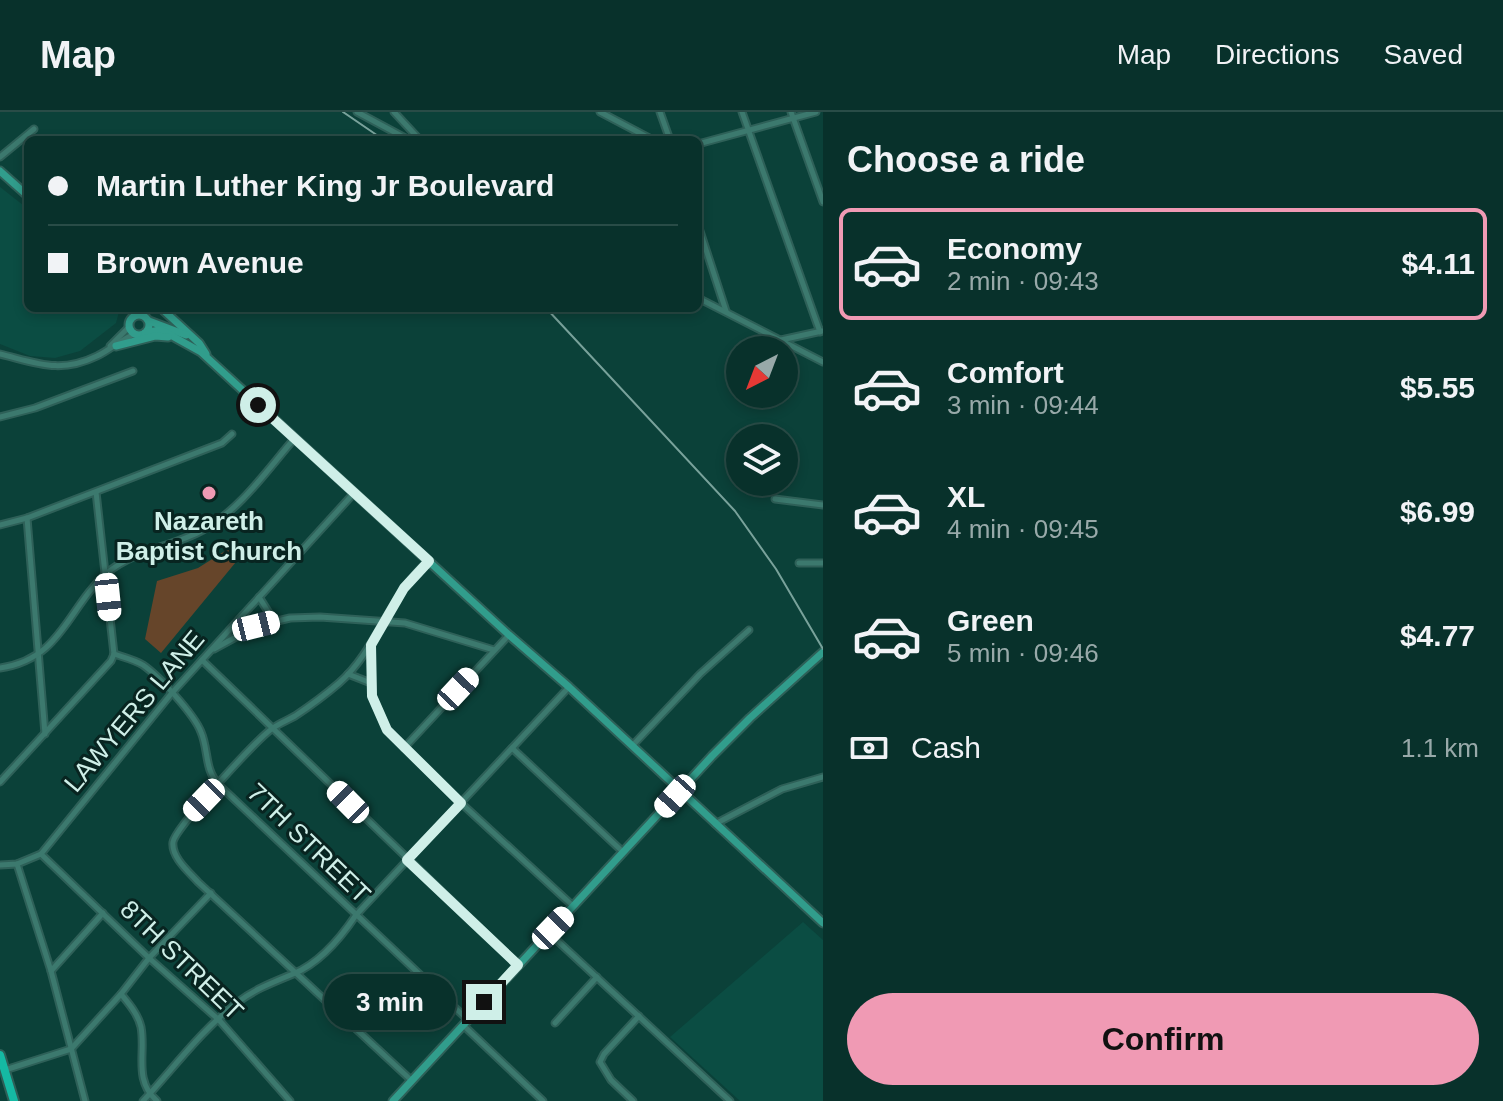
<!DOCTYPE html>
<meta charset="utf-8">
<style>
body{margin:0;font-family:Helvetica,sans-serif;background:#163d37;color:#f1f3f6;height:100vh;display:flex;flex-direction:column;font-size:30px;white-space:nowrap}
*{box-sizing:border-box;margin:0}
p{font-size:26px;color:#98a9a9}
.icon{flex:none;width:44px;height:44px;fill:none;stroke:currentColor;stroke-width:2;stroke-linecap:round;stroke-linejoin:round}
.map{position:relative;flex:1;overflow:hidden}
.panel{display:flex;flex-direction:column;background:#08312b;width:680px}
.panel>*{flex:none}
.top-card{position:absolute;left:24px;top:24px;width:678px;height:176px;border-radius:12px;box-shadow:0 4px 12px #0003,0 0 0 2px #294c47;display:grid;align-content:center;height:176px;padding:0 24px;background:#08312b}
.needle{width:52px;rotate:222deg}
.tools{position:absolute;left:726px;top:224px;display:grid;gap:16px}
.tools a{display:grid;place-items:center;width:72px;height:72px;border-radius:50%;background:#08312b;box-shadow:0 4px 12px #0003,0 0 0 2px #294c47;font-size:40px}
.end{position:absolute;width:36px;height:36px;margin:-18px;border:10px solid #cfefe8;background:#111;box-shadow:0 0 0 4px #111}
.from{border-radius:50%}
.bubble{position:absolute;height:56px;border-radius:28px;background:#08312b;box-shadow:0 4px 12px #0003,0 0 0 2px #294c47;font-size:26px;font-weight:700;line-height:56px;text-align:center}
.car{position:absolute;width:24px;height:48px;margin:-24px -12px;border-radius:10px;box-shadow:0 0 6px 2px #0007;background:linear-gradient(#fff 24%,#345 0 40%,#fff 0 76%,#345 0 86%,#fff 0)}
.top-card b{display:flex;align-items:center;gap:28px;height:76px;font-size:30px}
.top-card b+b{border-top:2px solid #294c47}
.top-card i{width:20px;height:20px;background:#f1f3f6}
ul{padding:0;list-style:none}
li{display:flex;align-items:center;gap:24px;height:112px;margin:0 16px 12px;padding:0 8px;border:4px solid transparent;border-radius:12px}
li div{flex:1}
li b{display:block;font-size:30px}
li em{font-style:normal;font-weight:700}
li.on{border-color:#f09ab4}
li>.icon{width:72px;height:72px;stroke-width:1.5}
h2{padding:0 24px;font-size:36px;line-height:96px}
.pay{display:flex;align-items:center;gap:20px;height:88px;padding:0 24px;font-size:30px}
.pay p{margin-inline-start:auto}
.cta{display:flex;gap:16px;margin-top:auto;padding:16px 24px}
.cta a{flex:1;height:92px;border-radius:48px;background:#f09ab4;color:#111;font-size:32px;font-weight:700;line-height:92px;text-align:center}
header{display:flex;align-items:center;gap:48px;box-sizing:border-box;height:112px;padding:0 40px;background:#08312b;border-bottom:2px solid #294c47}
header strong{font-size:38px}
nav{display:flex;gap:44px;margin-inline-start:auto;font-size:28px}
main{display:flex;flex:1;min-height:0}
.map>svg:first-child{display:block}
.built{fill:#0b4d43}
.green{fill:#66452a}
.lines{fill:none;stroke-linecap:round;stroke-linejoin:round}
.street-casing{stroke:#2e6058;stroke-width:9}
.secondary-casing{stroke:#2e6058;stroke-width:11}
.primary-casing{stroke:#2e6058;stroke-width:12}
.street{stroke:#3c796e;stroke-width:5}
.secondary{stroke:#319d8c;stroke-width:7}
.primary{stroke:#15b9a3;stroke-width:8}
.rail{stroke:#79a29b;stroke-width:2}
.route{stroke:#cfefe8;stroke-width:10}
.poi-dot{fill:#f09ab4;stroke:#082420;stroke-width:3}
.labels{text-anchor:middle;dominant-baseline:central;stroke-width:6;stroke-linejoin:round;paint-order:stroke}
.poi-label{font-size:26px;font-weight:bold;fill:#cfefe8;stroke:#082420}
.street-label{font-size:26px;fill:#cfefe8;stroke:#082420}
</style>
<header>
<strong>Map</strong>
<nav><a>Map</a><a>Directions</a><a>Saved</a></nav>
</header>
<main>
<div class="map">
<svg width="823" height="989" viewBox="0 0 823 989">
<rect width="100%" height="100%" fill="#0b4139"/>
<g class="built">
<path d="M 0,75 L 28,97 L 28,196 L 120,196 L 116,211 L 80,239 L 55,246 L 30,244 L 0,232 Z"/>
<path d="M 803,810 L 823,828 L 823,989 L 740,989 L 670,925 Z"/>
</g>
<path class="green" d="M 236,432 L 245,439 L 161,541 L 145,527 L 157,469 L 198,456 Z"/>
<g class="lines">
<defs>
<g id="street">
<path d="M 357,0 L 409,28"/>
<path d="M 394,0 L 420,28"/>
<path d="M 600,0 L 653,28"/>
<path d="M 660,0 L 670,28"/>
<path d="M 742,0 L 820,220"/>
<path d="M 791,0 L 823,90"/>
<path d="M 698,32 L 816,0"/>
<path d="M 0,45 L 34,17"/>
<path d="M 698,113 L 726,199"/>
<path d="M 698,186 L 823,250"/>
<path d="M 781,228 L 822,219"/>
<path d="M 110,234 L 129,215"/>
<path d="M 0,242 C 37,251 60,262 97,244 C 110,238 121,227 135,222"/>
<path d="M 0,305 L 35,296 L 133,259"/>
<path d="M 96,380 L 114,542"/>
<path d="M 775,387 L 823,393"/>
<path d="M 27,406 L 45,622"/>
<path d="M 0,413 L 27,406 L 222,331 L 232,322"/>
<path d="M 799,451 L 823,451"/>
<path d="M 259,485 L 274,509"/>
<path d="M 371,533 L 372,584 L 387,618 L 461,691 L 573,794"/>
<path d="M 214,537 L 256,514 L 290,506 L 320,505 L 405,511 L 494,538"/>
<path d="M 114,542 C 123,545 135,548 143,553 C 159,564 194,602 201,620 C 209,639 204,657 219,673 L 467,907"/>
<path d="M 202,548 L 518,853"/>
<path d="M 0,556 C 62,547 67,496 107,461 C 134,438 172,435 203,418 C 240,398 267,358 294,327"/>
<path d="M 348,562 L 371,571"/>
<path d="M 632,634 L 700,562 L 749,518"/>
<path d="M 404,636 L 509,523"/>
<path d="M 512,636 L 623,740"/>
<path d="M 0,670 L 111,549 L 114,542"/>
<path d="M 715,712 L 782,677 L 823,665"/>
<path d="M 41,742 L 149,846 L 219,908 L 290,989"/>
<path d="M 17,752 L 51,859 L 85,989"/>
<path d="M 0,753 L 17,752 L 41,742 L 171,582 L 354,381"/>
<path d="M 549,821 L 730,989"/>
<path d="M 51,859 L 103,801"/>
<path d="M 121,882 C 129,892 138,902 141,915 C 146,941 133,968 157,989"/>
<path d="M 555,911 L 597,865"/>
<path d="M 463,913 L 543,989"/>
<path d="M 5,958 L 71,937 L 121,882 L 149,846 L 211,781"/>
<path d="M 411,968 L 198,770 C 189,760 171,745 173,730 C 175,716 258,626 273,616 C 280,611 288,608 295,604 C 310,594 325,583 339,571 C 378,537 389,482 429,449"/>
<path d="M 143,989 C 173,957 202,917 238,890 C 255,877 274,870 293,862 C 320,851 340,827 356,803 L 569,575"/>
<path d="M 633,989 L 611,968 L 600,950 L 604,942 L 639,904"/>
</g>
<g id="secondary">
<path d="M 0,59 L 28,84"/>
<path d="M 161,196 L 199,231 L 206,242"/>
<circle cx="139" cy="213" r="10"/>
<path d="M 149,209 L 186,223"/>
<path d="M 145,221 L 159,218 L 165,220 L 201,240 L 509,523 L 569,575 L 823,811"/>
<path d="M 116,234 L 155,224 L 168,225"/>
<path d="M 393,989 L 712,644 L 750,606 L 823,540"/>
</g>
<path id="primary" d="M 0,943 L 14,989"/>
</defs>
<use href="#street" class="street-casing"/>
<use href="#secondary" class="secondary-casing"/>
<use href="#primary" class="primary-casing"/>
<use href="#street" class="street"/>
<use href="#secondary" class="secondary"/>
<use href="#primary" class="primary"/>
<g class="rail">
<path d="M 343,0 L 384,28"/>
<path d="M 546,196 L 735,399 L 776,457 L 823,537"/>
</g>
</g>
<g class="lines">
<path class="route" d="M 258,293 L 429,449 L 404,476 L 371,533 L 372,584 L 387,618 L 461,691 L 407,748 L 518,853 L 484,890"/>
</g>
<circle class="poi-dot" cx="209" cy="381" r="8"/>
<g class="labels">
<g class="poi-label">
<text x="209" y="409">Nazareth<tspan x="209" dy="30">Baptist Church</tspan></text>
</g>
<g class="street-label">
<text transform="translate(134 599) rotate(-50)">LAWYERS LANE</text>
<text transform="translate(309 731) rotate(44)">7TH STREET</text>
<text transform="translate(182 848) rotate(44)">8TH STREET</text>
</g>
</g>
</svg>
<div class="tools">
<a><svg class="needle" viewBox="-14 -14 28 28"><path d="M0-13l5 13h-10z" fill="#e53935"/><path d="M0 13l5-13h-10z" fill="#98a9a9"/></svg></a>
<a><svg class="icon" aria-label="layers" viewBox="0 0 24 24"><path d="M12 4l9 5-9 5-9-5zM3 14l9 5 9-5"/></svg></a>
</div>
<i class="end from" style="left:258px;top:293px"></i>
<i class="end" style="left:484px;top:890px"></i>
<div class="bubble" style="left:324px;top:862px;width:132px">3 min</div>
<i class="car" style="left:108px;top:485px;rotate:174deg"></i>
<i class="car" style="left:256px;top:514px;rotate:76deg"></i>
<i class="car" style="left:458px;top:577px;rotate:43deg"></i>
<i class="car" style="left:675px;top:684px;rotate:222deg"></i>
<i class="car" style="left:204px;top:688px;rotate:224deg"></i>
<i class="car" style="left:348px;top:690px;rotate:315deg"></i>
<i class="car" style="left:553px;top:816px;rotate:44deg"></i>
<div class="top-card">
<b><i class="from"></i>Martin Luther King Jr Boulevard</b>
<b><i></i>Brown Avenue</b>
</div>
</div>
<section class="panel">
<h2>Choose a ride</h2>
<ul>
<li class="on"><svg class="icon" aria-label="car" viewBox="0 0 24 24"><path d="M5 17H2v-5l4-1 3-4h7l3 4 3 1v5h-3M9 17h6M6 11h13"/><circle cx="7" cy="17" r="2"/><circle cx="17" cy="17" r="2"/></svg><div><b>Economy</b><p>2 min · 09:43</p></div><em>$4.11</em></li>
<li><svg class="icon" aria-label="car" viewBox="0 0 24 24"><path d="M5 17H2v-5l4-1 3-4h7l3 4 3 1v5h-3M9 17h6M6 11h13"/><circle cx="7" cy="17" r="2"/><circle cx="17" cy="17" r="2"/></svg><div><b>Comfort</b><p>3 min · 09:44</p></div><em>$5.55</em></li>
<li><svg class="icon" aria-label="car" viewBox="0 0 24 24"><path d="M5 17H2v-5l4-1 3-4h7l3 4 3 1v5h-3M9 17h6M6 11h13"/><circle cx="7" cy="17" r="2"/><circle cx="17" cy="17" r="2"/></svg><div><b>XL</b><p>4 min · 09:45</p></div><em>$6.99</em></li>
<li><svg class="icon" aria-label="car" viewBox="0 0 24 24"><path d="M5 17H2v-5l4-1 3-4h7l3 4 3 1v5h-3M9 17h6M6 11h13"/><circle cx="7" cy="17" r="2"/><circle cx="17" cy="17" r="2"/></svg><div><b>Green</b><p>5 min · 09:46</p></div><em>$4.77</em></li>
</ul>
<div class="pay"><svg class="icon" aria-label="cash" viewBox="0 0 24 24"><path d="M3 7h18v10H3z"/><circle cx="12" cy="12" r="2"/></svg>Cash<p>1.1 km</p></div>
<div class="cta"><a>Confirm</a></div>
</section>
</main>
